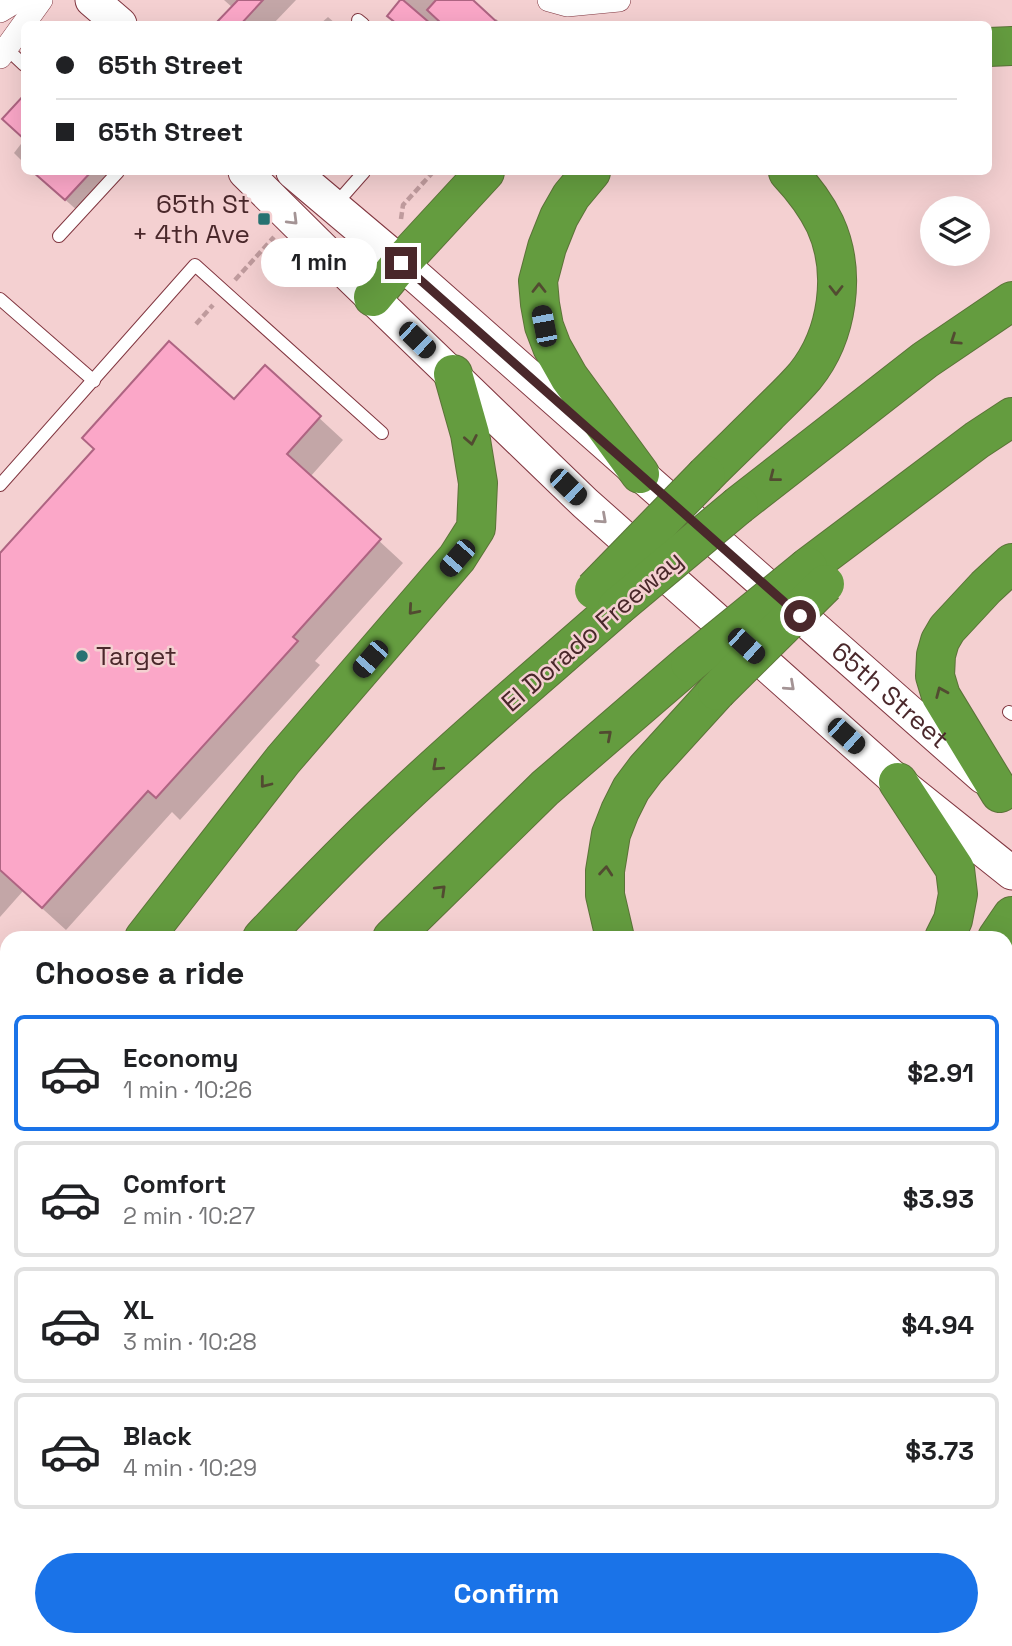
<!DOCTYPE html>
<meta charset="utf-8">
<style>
body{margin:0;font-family:"Space Grotesk",sans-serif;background:#f2f2f2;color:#202124;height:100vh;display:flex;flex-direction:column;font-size:26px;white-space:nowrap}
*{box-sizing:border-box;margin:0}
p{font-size:23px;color:#757577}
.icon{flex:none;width:38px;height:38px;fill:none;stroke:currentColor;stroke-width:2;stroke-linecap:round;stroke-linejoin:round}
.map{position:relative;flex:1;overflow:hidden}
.details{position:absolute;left:0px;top:931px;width:1013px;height:716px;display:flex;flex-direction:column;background:#fff;border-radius:21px 21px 0 0;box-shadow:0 7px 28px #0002}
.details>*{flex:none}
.guide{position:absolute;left:21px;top:21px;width:971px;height:154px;border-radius:10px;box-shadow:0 7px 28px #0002;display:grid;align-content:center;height:154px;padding:0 35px;background:#fff}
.controls{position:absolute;left:920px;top:196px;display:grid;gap:14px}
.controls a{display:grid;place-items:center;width:70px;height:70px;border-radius:50%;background:#fff;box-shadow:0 7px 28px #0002;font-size:35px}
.end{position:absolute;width:32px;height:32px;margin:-16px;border:9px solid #4a282b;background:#fff;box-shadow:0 0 0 4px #fff}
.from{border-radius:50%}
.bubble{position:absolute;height:49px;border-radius:24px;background:#fff;box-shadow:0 7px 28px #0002;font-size:23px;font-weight:800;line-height:49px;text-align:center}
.car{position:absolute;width:21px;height:42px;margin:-21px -10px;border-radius:9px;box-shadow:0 0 5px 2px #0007;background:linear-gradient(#222 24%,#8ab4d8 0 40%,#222 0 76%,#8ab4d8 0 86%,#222 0)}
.guide b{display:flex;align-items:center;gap:24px;height:66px;font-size:26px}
.guide b+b{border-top:2px solid #e0e0e0}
.guide i{width:18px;height:18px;background:#202124}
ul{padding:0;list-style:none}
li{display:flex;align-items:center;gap:21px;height:116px;margin:0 14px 10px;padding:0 21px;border:4px solid #e0e0e0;border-radius:10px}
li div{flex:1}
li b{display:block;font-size:26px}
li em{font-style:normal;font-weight:800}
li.current{border-color:#1a73e8}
li>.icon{width:63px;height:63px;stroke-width:1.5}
h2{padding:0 35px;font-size:32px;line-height:84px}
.action{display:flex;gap:14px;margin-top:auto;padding:14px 35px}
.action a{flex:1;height:80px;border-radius:42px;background:#1a73e8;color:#fff;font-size:28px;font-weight:800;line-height:80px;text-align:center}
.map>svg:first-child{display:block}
.shadow{fill:#0003}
.building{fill:#fba7c8;stroke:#ae6482;stroke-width:2}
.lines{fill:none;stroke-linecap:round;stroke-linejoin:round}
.service-casing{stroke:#823741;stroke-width:14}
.minor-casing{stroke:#823741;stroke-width:24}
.secondary-casing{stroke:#823741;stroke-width:35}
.motorway-casing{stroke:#5b7338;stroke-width:40}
.path{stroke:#bf9b9d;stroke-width:4.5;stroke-dasharray:7 3.5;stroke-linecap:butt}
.service{stroke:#fff;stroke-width:12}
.minor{stroke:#fff;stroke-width:23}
.secondary{stroke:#fff;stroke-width:33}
.motorway{stroke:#649c3f;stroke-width:38}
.tram{stroke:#937072;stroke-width:2}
.motorway-bridge-casing{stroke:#5b7338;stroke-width:40;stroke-linecap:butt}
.motorway-bridge{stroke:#649c3f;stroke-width:38}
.oneway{stroke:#a49495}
.oneway2{stroke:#524b31}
.route{stroke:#4a282b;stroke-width:9}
.poi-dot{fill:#277271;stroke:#f4d0d1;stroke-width:2.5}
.labels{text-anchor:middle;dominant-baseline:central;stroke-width:5;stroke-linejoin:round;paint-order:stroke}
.poi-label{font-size:26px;fill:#4a282b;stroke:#f4d0d1;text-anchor:end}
.street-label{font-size:26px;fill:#4a282b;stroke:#f4d0d1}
</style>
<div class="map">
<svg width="1012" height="1646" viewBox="0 0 1012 1646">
<rect width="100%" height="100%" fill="#f4d0d1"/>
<g class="shadow">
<path d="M 224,0 L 296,0 L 273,24 L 226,24 L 221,20 L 233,8 Z"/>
<path d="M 403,0 L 471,0 L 494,21 L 496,19 L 502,24 L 444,24 L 441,21 L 438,24 L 398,24 L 389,16 Z"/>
<path d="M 328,17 L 336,24 L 320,24 Z"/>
<path d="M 24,140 L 24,163 L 14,153 Z"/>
<path d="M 34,172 L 111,172 L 79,212 Z"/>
<path d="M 265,368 L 343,440 L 310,477 L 403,563 L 315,661 L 320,665 L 180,820 L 172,812 L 66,930 L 23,891 L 0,917 L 0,556 L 234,402 Z"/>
<path d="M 1012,1407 L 1012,1646 L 665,1646 L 681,1640 L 1006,1640 L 1006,1410 Z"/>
</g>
<g class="building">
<path d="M 238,0 L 263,0 L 241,24 L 215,24 Z"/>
<path d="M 400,0 L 403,0 L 431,24 L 397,24 L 387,16 Z"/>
<path d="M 436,0 L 473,0 L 499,24 L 442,24 L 427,10 Z"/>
<path d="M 24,95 L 24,139 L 2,119 Z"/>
<path d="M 33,172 L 91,172 L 65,200 Z"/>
<path d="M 169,341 L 234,399 L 265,365 L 321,416 L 287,454 L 381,539 L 293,637 L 298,641 L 156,798 L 148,791 L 42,908 L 0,870 L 0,553 L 94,449 L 82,438 Z"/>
</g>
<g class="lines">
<defs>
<g id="service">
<path d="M 358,20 L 363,24"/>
<path d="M 7,49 L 24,65"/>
<path d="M 334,206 L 364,172"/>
<path d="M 59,236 L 118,172"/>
<path d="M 0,299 L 94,381"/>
<path d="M 0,485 L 195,265 L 382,433"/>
<path d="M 1009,712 L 1012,714"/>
<path d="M 1006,1112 L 1012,1122"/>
<path d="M 1006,1206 L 1012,1202"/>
</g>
<g id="minor">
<path d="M 549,0 L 567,5 L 619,0"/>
<path d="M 0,11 L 18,0"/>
<path d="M 0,57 L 41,0"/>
<path d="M 1006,1379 L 1012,1376"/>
<path d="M 235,1640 L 242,1646"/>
<path d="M 76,1646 L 92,1640"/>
<path d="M 503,1646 L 514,1640"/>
</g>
<g id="secondary">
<path d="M 92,0 L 120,24"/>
<path d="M 245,172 L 353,279 L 585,503 L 898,782 L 1012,873"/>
<path id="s1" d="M 293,172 L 401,263 L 983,777"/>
</g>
<g id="motorway">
<path d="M 989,47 L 1012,46"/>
<path d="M 591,172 L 571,196 L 559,217 L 547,247 L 538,281 L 540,304 L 544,326 L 552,347 L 569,377 L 640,474"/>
<path d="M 373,297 L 401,263 L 485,172"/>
<path d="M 706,475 C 726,455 747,435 767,415 C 780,402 793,390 805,376 C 838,335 847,272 825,224 C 816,205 802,187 788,172"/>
<path d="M 739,505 L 925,360 L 1012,301"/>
<path d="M 808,567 L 977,440 L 1012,417"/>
<path d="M 898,782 L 955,869 L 958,894 L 953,920 L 944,938"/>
<path d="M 1000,793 L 941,696 L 935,676 L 936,655 L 940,641 L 947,629 L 986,587 L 1012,563"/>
<path d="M 144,938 L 283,760 L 457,558 L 476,528 L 478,483 L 470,434 L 453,374"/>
<path d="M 262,938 C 304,894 346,850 390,809 C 463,739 541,674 617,607"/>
<path d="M 392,938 L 545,788 L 690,663"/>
<path d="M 615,938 L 605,895 L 605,871 L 611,834 L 620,811 L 631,789 L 646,769 L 717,691"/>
<path d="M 997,938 L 1012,916"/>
<path d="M 0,1145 L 7,1135"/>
<path d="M 0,1240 L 7,1232"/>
<path d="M 0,1395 L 7,1385"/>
<path d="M 0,1489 L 7,1480"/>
</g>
</defs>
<use href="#service" class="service-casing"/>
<use href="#minor" class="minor-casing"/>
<use href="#secondary" class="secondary-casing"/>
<use href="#motorway" class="motorway-casing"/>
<g class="path">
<path d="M 401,219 L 403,205 L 433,172"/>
<path d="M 235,280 L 274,237"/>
<path d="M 196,324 L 213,305"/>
<path d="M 1006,1241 L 1012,1238"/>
</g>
<use href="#service" class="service"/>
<use href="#minor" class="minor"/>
<use href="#secondary" class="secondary"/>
<use href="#motorway" class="motorway"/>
<g class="tram">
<path d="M 1006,1297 L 1012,1294"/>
<path d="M 1006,1312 L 1012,1309"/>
<path d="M 331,1646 L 344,1640"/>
<path d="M 363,1646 L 375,1640"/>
</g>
<defs>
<g id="motorway-bridge">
<path d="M 594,590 L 706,475"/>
<path d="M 617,607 L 739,505"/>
<path d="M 690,663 L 808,567"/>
<path d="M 717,691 L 825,584"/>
</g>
</defs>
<use href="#motorway-bridge" class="motorway-bridge-casing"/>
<use href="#motorway-bridge" class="motorway-bridge"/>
</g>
<defs><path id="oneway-chevron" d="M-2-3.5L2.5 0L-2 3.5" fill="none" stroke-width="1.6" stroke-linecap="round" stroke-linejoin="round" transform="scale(1.75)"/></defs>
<g class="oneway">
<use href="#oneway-chevron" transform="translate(293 220) rotate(45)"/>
<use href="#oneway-chevron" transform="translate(602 519) rotate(42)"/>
<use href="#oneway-chevron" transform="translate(790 686) rotate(42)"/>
</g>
<g class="oneway2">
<use href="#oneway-chevron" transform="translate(539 288) rotate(-90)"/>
<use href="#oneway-chevron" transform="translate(836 290) rotate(90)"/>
<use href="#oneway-chevron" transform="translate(955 340) rotate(146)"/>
<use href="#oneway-chevron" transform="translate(471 440) rotate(79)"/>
<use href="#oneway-chevron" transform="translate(774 477) rotate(142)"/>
<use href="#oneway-chevron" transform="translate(413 610) rotate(131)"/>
<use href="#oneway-chevron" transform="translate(941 692) rotate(-113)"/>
<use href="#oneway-chevron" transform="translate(607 735) rotate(-41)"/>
<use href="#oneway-chevron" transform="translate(437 766) rotate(138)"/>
<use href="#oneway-chevron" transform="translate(265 783) rotate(128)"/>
<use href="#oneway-chevron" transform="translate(606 871) rotate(-85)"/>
<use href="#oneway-chevron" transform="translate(441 890) rotate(-44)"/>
</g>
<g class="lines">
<path class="route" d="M 401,263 L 800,616"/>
</g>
<g class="poi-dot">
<rect x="257" y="212" width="14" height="14" rx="3.5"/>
<circle cx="82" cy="656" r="7"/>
</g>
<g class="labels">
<g class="poi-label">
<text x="250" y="204">65th St<tspan x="250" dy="30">+ 4th Ave</tspan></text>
<text x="96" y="656" text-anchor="start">Target</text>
</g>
<g class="street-label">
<text transform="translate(592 631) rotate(-41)">El Dorado Freeway</text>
<text stroke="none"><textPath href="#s1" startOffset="794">65th Street</textPath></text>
</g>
</g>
</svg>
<div class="controls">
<a><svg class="icon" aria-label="layers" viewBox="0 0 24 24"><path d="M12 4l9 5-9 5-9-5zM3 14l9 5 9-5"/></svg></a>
</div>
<i class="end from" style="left:800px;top:616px"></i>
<i class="end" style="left:401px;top:263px"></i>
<div class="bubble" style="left:261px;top:238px;width:116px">1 min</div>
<i class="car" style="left:544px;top:326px;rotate:349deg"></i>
<i class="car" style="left:417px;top:340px;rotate:134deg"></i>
<i class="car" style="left:568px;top:487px;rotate:134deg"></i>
<i class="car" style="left:457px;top:558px;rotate:221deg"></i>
<i class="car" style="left:746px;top:646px;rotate:132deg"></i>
<i class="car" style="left:370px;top:659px;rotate:221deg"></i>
<i class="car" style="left:846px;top:736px;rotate:132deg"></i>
<div class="guide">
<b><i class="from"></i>65th Street</b>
<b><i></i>65th Street</b>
</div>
<section class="details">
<h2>Choose a ride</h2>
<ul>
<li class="current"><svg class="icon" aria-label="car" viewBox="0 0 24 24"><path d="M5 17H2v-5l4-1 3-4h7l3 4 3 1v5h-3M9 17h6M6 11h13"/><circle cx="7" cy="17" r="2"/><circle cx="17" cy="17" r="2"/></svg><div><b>Economy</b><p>1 min · 10:26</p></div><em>$2.91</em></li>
<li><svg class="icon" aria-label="car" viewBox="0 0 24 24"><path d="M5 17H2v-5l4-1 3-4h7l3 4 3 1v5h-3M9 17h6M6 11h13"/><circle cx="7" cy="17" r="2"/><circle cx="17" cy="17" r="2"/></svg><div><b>Comfort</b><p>2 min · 10:27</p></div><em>$3.93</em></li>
<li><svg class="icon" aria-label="car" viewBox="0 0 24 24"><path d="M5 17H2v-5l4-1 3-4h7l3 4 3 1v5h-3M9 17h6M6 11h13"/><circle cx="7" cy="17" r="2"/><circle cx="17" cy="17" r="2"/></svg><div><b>XL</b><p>3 min · 10:28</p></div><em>$4.94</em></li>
<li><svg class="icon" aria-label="car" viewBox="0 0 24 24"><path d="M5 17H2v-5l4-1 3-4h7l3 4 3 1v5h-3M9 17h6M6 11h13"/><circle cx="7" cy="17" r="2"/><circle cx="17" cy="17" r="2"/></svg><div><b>Black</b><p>4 min · 10:29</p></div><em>$3.73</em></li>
</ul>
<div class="action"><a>Confirm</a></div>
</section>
</div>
